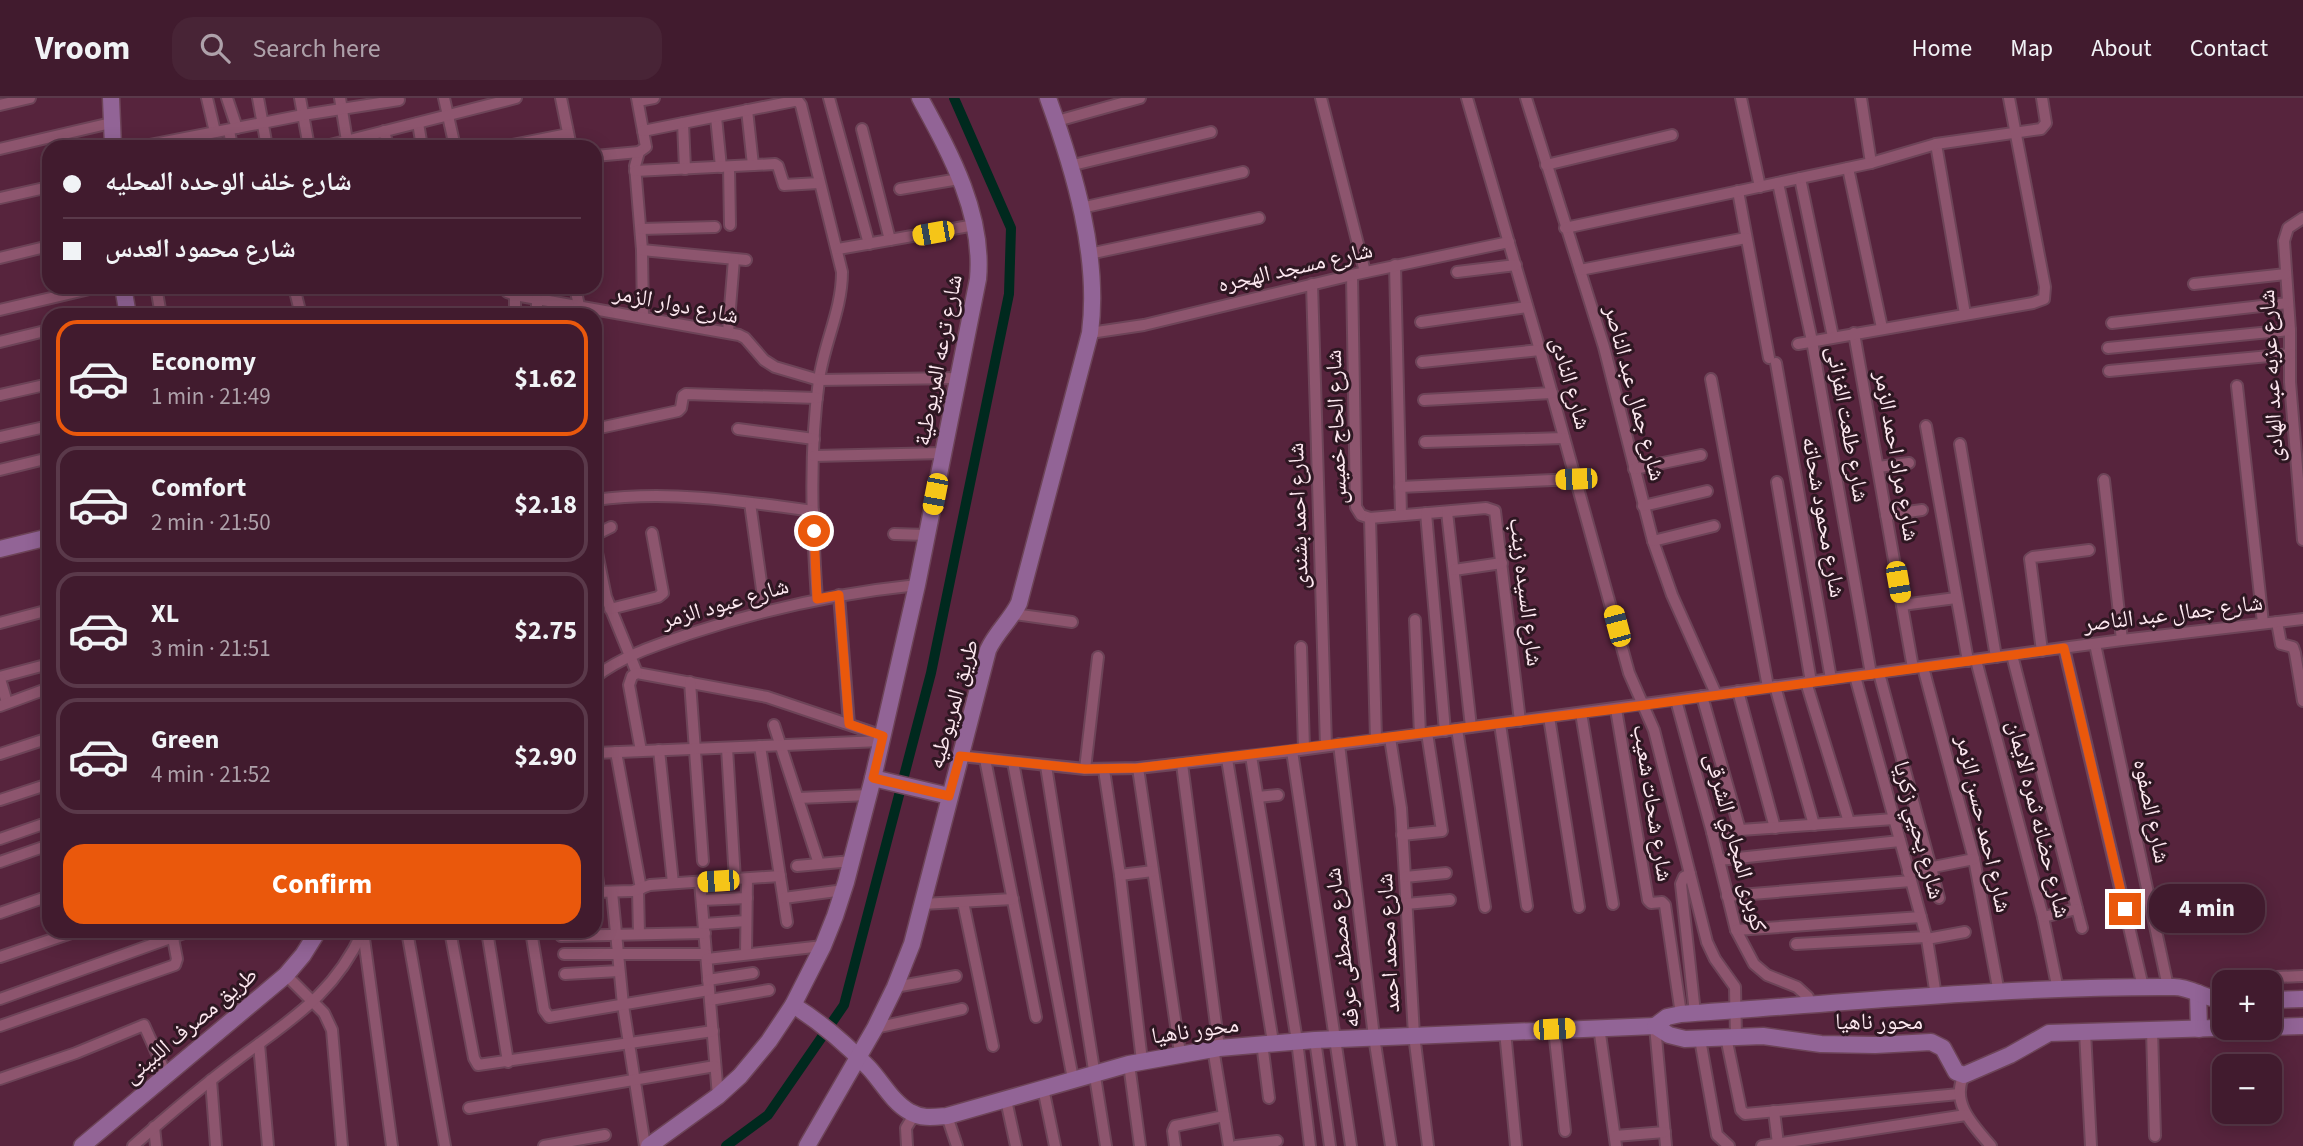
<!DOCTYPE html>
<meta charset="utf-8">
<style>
body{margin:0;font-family:"Source Sans 3","Noto Naskh Arabic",sans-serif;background:#482436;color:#f1f3f6;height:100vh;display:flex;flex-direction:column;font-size:26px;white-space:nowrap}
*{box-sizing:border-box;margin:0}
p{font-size:23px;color:#aea1aa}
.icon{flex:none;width:38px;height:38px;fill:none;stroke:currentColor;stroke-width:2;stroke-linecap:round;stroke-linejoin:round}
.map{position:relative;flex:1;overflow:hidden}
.details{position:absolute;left:42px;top:210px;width:560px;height:630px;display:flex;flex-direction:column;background:#411b2e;border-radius:21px;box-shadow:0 4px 18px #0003,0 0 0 2px #5a394a}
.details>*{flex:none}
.guide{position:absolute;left:42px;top:42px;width:560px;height:154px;border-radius:21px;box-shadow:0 4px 18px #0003,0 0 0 2px #5a394a;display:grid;align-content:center;height:154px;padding:0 21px;background:#411b2e}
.buttons{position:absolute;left:2212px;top:872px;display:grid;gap:14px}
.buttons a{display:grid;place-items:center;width:70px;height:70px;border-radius:14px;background:#411b2e;box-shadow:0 4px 18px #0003,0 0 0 2px #5a394a;font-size:35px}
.end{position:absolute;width:32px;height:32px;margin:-16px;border:9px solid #ea580c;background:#fff;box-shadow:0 0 0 4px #fff}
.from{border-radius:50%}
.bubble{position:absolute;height:49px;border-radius:21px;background:#411b2e;box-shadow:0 4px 18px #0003,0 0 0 2px #5a394a;font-size:23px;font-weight:700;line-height:49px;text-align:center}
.car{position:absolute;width:21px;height:42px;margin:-21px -10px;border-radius:9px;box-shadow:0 0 5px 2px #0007;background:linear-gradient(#f5c518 24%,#345 0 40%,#f5c518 0 76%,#345 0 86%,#f5c518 0)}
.guide b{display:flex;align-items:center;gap:24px;height:66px;font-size:26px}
.guide b+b{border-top:2px solid #5a394a}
.guide i{width:18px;height:18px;background:#f1f3f6}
ul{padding:12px 0 0;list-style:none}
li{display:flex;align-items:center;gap:21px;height:116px;margin:0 14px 10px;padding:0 7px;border:4px solid #5a394a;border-radius:21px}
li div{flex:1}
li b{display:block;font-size:26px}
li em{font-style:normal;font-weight:700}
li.active{border-color:#ea580c}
li>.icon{width:63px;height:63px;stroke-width:1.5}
.cta{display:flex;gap:14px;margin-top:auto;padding:14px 21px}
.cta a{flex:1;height:80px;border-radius:21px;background:#ea580c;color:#fff;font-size:28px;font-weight:700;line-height:80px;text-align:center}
header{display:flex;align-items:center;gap:42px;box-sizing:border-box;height:98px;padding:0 35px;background:#411b2e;border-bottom:2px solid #5a394a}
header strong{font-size:33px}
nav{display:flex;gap:38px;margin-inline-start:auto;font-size:24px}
.search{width:490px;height:63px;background:#482436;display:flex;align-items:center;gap:18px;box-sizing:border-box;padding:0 24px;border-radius:21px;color:#aea1aa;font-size:26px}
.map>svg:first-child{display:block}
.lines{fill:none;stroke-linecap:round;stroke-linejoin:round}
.canal{stroke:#00291e;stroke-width:10}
.street-casing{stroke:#6d4458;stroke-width:14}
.secondary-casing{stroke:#6d4458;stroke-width:19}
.street{stroke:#8d556e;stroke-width:10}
.secondary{stroke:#926496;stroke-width:16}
.route{stroke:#ea580c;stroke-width:9}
.labels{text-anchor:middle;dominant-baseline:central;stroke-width:6;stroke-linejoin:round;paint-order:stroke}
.street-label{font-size:23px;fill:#fde8f0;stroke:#2e1722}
</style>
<header>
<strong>Vroom</strong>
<div class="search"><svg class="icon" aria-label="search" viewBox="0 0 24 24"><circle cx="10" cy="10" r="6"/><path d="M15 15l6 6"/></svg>Search here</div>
<nav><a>Home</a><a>Map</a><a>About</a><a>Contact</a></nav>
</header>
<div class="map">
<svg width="2303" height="1048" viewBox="0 0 2303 1048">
<rect width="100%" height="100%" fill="#57243d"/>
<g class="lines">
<path class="canal" d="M 726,1048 L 768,1017 L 844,907 L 931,575 L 1009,196 L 1011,130 L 954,0"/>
<defs>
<g id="street">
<path d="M 207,0 L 215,34"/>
<path d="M 227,0 L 237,30"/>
<path d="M 258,0 L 267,49"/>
<path d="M 300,0 L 309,49"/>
<path d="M 340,0 L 348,49"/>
<path d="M 444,0 L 455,49"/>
<path d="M 561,0 L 571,49"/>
<path d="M 637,0 L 646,49 L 639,54 L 635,68 L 642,152 L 643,219"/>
<path d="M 829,0 L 869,146"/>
<path d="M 1321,0 L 1365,174"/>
<path d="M 1467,0 L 1540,252 L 1629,575 L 1654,632 L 1707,844 L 1715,861 L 1735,889 L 1736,939"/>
<path d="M 1526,0 L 1604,249 L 1653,443 L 1672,497 L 1716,596"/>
<path d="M 1741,0 L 1760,89"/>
<path d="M 1861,0 L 1871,65"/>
<path d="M 638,3 L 654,0"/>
<path d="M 0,7 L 30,0"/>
<path d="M 747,12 L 753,67"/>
<path d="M 716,19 L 721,69"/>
<path d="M 1057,23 L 1140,0"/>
<path d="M 418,25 L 422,49"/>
<path d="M 683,25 L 685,71"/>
<path d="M 862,31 L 890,142"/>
<path d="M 229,32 L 232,49"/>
<path d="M 384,33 L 388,49"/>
<path d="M 643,33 L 794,3 L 798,3 L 801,7 L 842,174 C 842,212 824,245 819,282 C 809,354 812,429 817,501"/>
<path d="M 1936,46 L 1965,216"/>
<path d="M 139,49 L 303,17 L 399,2"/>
<path d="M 322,49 L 516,0"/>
<path d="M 502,49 L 568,36"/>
<path d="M 0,51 L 111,25"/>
<path d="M 595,58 L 639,54"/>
<path d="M 1546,67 L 1672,37"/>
<path d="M 1069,68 L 1211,34"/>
<path d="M 729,69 L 730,127"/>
<path d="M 1848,70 L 1882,230"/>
<path d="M 635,73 L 775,66 L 778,68 L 784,87 L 819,85"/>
<path d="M 1800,80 L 1833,239"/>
<path d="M 1778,85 L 1812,243 L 1871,576"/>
<path d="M 900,91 L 959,81"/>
<path d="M 1738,93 L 1769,260"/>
<path d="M 0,100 L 49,89"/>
<path d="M 1081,110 L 1243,74"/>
<path d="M 2303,120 L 2288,130 L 2284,143 L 2290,232 L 2290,284 L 2303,442"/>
<path d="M 1565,130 L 1871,65 L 1936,46 L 2041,31 L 2046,25 L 2042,0"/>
<path d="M 641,131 L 715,129"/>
<path d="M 838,151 L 975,127"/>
<path d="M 642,152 L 746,162"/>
<path d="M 1089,156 L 1259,120"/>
<path d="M 0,160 L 49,148"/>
<path d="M 1395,167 L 1401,417"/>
<path d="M 1580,172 L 1746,140"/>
<path d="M 1457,174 L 1516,167"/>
<path d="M 1352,177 L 1356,409 L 1361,417 L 1370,420 L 1486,410 L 1495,413 L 1520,623"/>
<path d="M 1312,186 L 1326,648"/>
<path d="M 2194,186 L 2286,176"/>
<path d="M 156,189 L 161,217"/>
<path d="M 294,189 L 301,217"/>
<path d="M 503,189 L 507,194 L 515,197 L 739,237 L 745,240 L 764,262 L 775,269 L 819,282 L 959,280"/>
<path d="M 575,189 L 579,208"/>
<path d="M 537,201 L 537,217"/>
<path d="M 0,212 L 98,189"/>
<path d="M 215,217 L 267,215"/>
<path d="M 515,217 L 515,197"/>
<path d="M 1421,224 L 1527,209"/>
<path d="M 2112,225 L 2288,205"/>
<path d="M 728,234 L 734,161"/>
<path d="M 1090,235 L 1144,227 L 1352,177 L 1509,144"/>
<path d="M 1854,235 L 1913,570"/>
<path d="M 0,244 L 49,232"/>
<path d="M 1798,246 L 2033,205 L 2044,201 L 2045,189 L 2009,0"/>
<path d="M 2108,250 L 2290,232"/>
<path d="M 1422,264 L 1540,252"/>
<path d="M 1776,265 L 1831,581"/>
<path d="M 2109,273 L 2290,256"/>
<path d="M 1711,281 L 1768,589"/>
<path d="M 2237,288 L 2263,525"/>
<path d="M 0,297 L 49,286"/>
<path d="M 1424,302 L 1552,295"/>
<path d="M 1926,328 L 1968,563"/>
<path d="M 595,331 L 678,313 L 681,310 L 683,298 L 686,296 L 817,300"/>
<path d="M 738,331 L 814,341"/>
<path d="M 0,339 L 49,328"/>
<path d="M 1425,344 L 1564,340"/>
<path d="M 1960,346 L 1996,559"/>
<path d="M 814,358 L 944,355"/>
<path d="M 1878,369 L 1909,365"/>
<path d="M 1634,371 L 1701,357"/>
<path d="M 0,372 L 49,360"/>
<path d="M 2104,382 L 2122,542"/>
<path d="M 1777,384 L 1811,584"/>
<path d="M 1400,389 L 1576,381"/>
<path d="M 595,402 C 668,392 741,403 813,413"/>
<path d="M 750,405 L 765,513"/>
<path d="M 1643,408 L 1707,393"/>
<path d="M 1447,414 L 1471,629"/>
<path d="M 1426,415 L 1445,633"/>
<path d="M 1886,417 L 1922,412"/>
<path d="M 1370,420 L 1376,642"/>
<path d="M 894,436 L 927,437"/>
<path d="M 595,437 L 611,429"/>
<path d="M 1653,443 L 1714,428"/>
<path d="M 595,445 L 606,499 L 637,575 L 767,599 L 883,638"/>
<path d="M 1454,472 L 1502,465"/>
<path d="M 839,497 L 849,626"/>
<path d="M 1902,507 L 1956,500"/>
<path d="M 610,511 L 658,499 L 663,495 L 652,435"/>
<path d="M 1014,516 L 1072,524"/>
<path d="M 1415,522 L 1420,636"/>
<path d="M 2277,524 L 2281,546 L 2293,549 L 2295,555 L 2303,603"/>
<path d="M 0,525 L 49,512"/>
<path d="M 2095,546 L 2168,889"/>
<path d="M 1301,549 L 1304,651"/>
<path d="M 2064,550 L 2143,889"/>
<path d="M 2042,553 L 2030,461 L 2033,459 L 2089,452"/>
<path d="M 2012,557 L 2082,830"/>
<path d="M 1976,562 L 2043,819 L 2058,892"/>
<path d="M 1923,569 L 1974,761 L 1999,895"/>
<path d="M 637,575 L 632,578 L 629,587 L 641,653"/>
<path d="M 1879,575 L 1939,800"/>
<path d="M 1855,578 L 1927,841 L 1936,898"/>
<path d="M 0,579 L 49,566"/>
<path d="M 595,579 C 624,557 657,547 692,535 C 765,511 840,495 917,487"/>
<path d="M 0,581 L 7,605"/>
<path d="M 690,584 L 703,763"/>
<path d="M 1806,584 L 1849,724"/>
<path d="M 1775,588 L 1814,727"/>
<path d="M 1738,593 L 1775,730"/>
<path d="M 1702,598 L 1740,732"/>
<path d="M 1676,602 L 1712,734 L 1736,832 L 1754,866 L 1767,877 L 1797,889 L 1808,899 L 1810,907"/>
<path d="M 0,608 L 49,590"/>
<path d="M 1616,611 L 1648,802 L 1651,805 L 1662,804 L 1665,807 L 1681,916"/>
<path d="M 1581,615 L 1613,806"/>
<path d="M 1549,619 L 1579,809"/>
<path d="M 1500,626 L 1527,808"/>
<path d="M 774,627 L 819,766"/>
<path d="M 1457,631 L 1485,809"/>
<path d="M 1390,640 L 1401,710 L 1414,937 L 1428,1048"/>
<path d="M 1339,646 L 1374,939 L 1391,1048"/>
<path d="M 760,648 L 787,824"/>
<path d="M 727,650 L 735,782"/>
<path d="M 659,652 L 673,785"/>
<path d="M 1292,653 L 1351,1048"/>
<path d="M 616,654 L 641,791"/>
<path d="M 595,655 L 881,643"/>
<path d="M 0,656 L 49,640"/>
<path d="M 960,658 L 1085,671 L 1138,670 L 1292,653 L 2122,542 L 2303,521"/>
<path d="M 1251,658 L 1297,943 L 1310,1048"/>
<path d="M 985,661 L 1036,919"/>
<path d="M 1227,661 L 1273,944"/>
<path d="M 1013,664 L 1073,981"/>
<path d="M 1182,666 L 1219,950"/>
<path d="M 1046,668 L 1106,1048"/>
<path d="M 1138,670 L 1180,955"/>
<path d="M 1085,671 L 1098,559"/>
<path d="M 1104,672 L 1120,777 L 1142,963"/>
<path d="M 1258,699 L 1278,697"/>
<path d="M 798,700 L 869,697"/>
<path d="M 0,702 L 49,686"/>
<path d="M 1712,734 L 1894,721"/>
<path d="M 1402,737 L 1442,733 L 1427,635"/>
<path d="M 0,741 L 49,724"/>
<path d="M 595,761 L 599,794"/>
<path d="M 1719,762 L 1900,743"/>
<path d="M 0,764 L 49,747"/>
<path d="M 797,768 L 852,763"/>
<path d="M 1908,774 L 1974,761"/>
<path d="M 1690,776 L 1684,779 L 1681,786 L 1695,915"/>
<path d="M 1120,777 L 1153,773"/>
<path d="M 1405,779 L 1446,775"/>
<path d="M 700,784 L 718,998"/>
<path d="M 638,792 L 639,836"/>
<path d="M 595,794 L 633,793 L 650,787 L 780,778"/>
<path d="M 612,794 L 623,907 L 645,1048"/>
<path d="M 1727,798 L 1911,783"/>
<path d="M 784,800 L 844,792"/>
<path d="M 702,802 L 747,800"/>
<path d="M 963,804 L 993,948"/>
<path d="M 922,806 L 1013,801"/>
<path d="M 1406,806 L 1450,802"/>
<path d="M 0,815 L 49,798"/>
<path d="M 2043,819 L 2077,811"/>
<path d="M 704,826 L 746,823"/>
<path d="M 1736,832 L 1921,819"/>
<path d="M 363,833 L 392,1048"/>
<path d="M 407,833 L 445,1048"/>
<path d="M 450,833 L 474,960 L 478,967 L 713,933"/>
<path d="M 487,833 L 508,964"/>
<path d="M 531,833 L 544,912 L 549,919 L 709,892"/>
<path d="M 561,838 L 705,835"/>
<path d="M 1927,841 L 1965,834"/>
<path d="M 1796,846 L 1926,839"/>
<path d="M 564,856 L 706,856"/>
<path d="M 746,856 L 747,781"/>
<path d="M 0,859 L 77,833"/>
<path d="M 707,861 L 823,848"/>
<path d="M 565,876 L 619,873"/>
<path d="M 286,877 L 324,915 L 332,932 L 342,1048"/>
<path d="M 2251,880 L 2303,878"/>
<path d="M 708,882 L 753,875"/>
<path d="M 895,889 L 956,878"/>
<path d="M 0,901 L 190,833"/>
<path d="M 710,902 L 769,892"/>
<path d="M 0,928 L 175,867 L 177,861 L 173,840"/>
<path d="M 1655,928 L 1666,1048"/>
<path d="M 1599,929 L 1616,1048"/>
<path d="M 875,930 L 962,911"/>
<path d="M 1554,931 L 1565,1033"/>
<path d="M 2152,932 L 2155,1038"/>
<path d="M 1505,933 L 1516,1048"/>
<path d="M 2085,934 L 2091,1048"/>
<path d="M 1726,939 L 1741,1012 L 1745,1016 L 1959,996"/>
<path d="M 1700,941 L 1717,1037 L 1729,1048"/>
<path d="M 1315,942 L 1330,1048"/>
<path d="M 1262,945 L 1269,1000"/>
<path d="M 259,946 L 268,1048"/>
<path d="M 1213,950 L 1229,1048"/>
<path d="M 1129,966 L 1140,1048"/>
<path d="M 1964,977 C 1950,1005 1974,1028 1991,1048"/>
<path d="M 0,981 L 76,955 L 144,927 L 166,976"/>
<path d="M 211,982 L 216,1048"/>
<path d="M 1043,990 L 1055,1048"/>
<path d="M 1006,1002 L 1016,1048"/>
<path d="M 469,1010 L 715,968"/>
<path d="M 1774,1013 L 1778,1046"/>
<path d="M 947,1018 L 957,1048"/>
<path d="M 154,1029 L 156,1048"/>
<path d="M 1615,1038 L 1665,1034"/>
<path d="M 133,1048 C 166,1019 201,989 237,962 C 291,921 333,898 363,833"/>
<path d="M 544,1048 L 605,1037"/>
<path d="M 907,1048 L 906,1030 L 914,1017"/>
<path d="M 1175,1048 L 1173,1033 L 1175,1028 L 1224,1018"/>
<path d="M 1236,1048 L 1277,1043"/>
<path d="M 1762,1048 L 1966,1017"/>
</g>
<g id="secondary">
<path d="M 111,0 L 113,49"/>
<path d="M 123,189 L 128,217"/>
<path d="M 0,451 L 49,439"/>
<path d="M 873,680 L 949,698"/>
<path d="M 2198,895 L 2199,931"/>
<path d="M 2270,902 L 2303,901"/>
<path d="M 793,907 C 822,925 846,946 869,970 C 882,984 893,1005 910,1014 C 922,1021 934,1019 947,1018 L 1129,966 L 1219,950 L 1315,942 L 1655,928 L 1669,937 L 1685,941 L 1763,938 L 1821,946 L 1875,947 L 1931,944 L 1943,950 L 1956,974 L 1964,977 L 2010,957 L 2049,935 L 2249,929"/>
<path d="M 1655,928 L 1667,919 L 1681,916 C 1845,905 2009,888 2174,889 C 2192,889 2206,902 2224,902"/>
<path d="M 2270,929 L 2303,928"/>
<path d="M 82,1048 L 286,877 L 303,857 L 318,833"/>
<path d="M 649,1048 L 718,998 L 740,978 L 769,943 L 793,907 L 823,848 L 835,818 L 846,784 L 873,680 L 917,487 L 978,181 C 984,116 950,55 920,0"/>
<path d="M 807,1048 L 875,930 L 895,889 L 912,846 L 988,552 C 996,534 1011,522 1019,505 L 1090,235 C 1100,158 1074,72 1048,0"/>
</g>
</defs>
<use href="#street" class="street-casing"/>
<use href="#secondary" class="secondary-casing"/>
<use href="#street" class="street"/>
<use href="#secondary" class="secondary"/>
</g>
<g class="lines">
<path class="route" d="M 814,433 L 817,501 L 839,497 L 849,626 L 883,638 L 873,680 L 949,698 L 960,658 L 1085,671 L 1138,670 L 1616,611 L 2064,550 L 2125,811"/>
</g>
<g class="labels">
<g class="street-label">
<text transform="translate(1295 169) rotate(-13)">شارع مسجد الهجره</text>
<text transform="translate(676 206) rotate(11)">شارع دوار الزمر</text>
<text transform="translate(938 262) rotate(-79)">شارع ترعه المريوطية</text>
<text transform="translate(2271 278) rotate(-93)">شارع عزبه عبد الهادى</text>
<text transform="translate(1571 285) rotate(74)">شارع النادى</text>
<text transform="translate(1635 295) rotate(75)">شارع جمال عبد الناصر</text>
<text transform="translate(1848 326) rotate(80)">شارع طلعت الفزانى</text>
<text transform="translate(1336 329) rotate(-92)">شارع الحاج خميس</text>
<text transform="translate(1897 358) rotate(80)">شارع مراد احمد الزمر</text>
<text transform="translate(1298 418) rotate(-92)">شارع احمد بشندى</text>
<text transform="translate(1824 419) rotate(80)">شارع محمود شحاته</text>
<text transform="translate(1526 494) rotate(83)">شارع السيده زينب</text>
<text transform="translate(725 505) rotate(-16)">شارع عبود الزمر</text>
<text transform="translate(2173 515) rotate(-7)">شارع جمال عبد الناصر</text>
<text transform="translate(953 606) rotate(-74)">طريق المريوطيه</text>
<text transform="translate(1653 705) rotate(81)">شارع شحات شعيب</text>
<text transform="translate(2152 713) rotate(78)">شارع الصفوه</text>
<text transform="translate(2039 721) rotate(76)">شارع حضانه ثمره الايمان</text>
<text transform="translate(1984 726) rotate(77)">شارع احمد حسن الزمر</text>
<text transform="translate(1919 732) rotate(75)">شارع يحيي زكريا</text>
<text transform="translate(1736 744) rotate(75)">كوبرى المجاري الشرقى</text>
<text transform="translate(1388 845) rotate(-93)">شارع محمد احمد</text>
<text transform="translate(1342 850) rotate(-97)">شارع مصطفى عرفه</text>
<text x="1879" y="923">محور ناهيا</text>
<text transform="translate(190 927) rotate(-40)">طريق مصرف اللبينى</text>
<text transform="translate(1195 932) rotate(-8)">محور ناهيا</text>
</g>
</g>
</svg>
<div class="buttons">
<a>+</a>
<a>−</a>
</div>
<i class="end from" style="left:814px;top:433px"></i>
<i class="end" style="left:2125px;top:811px"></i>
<div class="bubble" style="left:2149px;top:786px;width:116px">4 min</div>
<i class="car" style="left:933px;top:135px;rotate:260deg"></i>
<i class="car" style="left:1576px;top:381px;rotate:268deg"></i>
<i class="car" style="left:935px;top:396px;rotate:191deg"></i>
<i class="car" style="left:1898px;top:484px;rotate:170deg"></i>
<i class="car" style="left:1617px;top:528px;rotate:345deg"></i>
<i class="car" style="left:718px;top:783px;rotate:266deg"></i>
<i class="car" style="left:1554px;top:931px;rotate:87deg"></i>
<div class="guide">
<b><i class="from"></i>شارع خلف الوحده المحليه</b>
<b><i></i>شارع محمود العدس</b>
</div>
<section class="details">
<ul>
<li class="active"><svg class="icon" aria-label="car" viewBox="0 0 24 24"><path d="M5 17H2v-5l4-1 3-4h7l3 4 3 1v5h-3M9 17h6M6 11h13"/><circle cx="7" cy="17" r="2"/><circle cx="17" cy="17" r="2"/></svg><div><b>Economy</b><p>1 min · 21:49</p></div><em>$1.62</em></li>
<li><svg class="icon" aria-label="car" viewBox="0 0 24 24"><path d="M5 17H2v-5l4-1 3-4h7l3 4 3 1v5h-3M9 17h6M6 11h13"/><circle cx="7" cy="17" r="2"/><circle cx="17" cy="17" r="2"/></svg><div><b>Comfort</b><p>2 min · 21:50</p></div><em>$2.18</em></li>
<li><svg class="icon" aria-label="car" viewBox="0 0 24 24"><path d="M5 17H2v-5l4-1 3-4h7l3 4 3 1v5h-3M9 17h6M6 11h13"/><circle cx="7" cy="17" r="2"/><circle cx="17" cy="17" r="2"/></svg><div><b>XL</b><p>3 min · 21:51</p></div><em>$2.75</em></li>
<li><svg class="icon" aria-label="car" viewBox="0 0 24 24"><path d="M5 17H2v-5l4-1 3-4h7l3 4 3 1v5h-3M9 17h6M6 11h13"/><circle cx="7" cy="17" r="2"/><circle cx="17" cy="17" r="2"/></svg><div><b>Green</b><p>4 min · 21:52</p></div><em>$2.90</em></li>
</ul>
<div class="cta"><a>Confirm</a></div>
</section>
</div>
